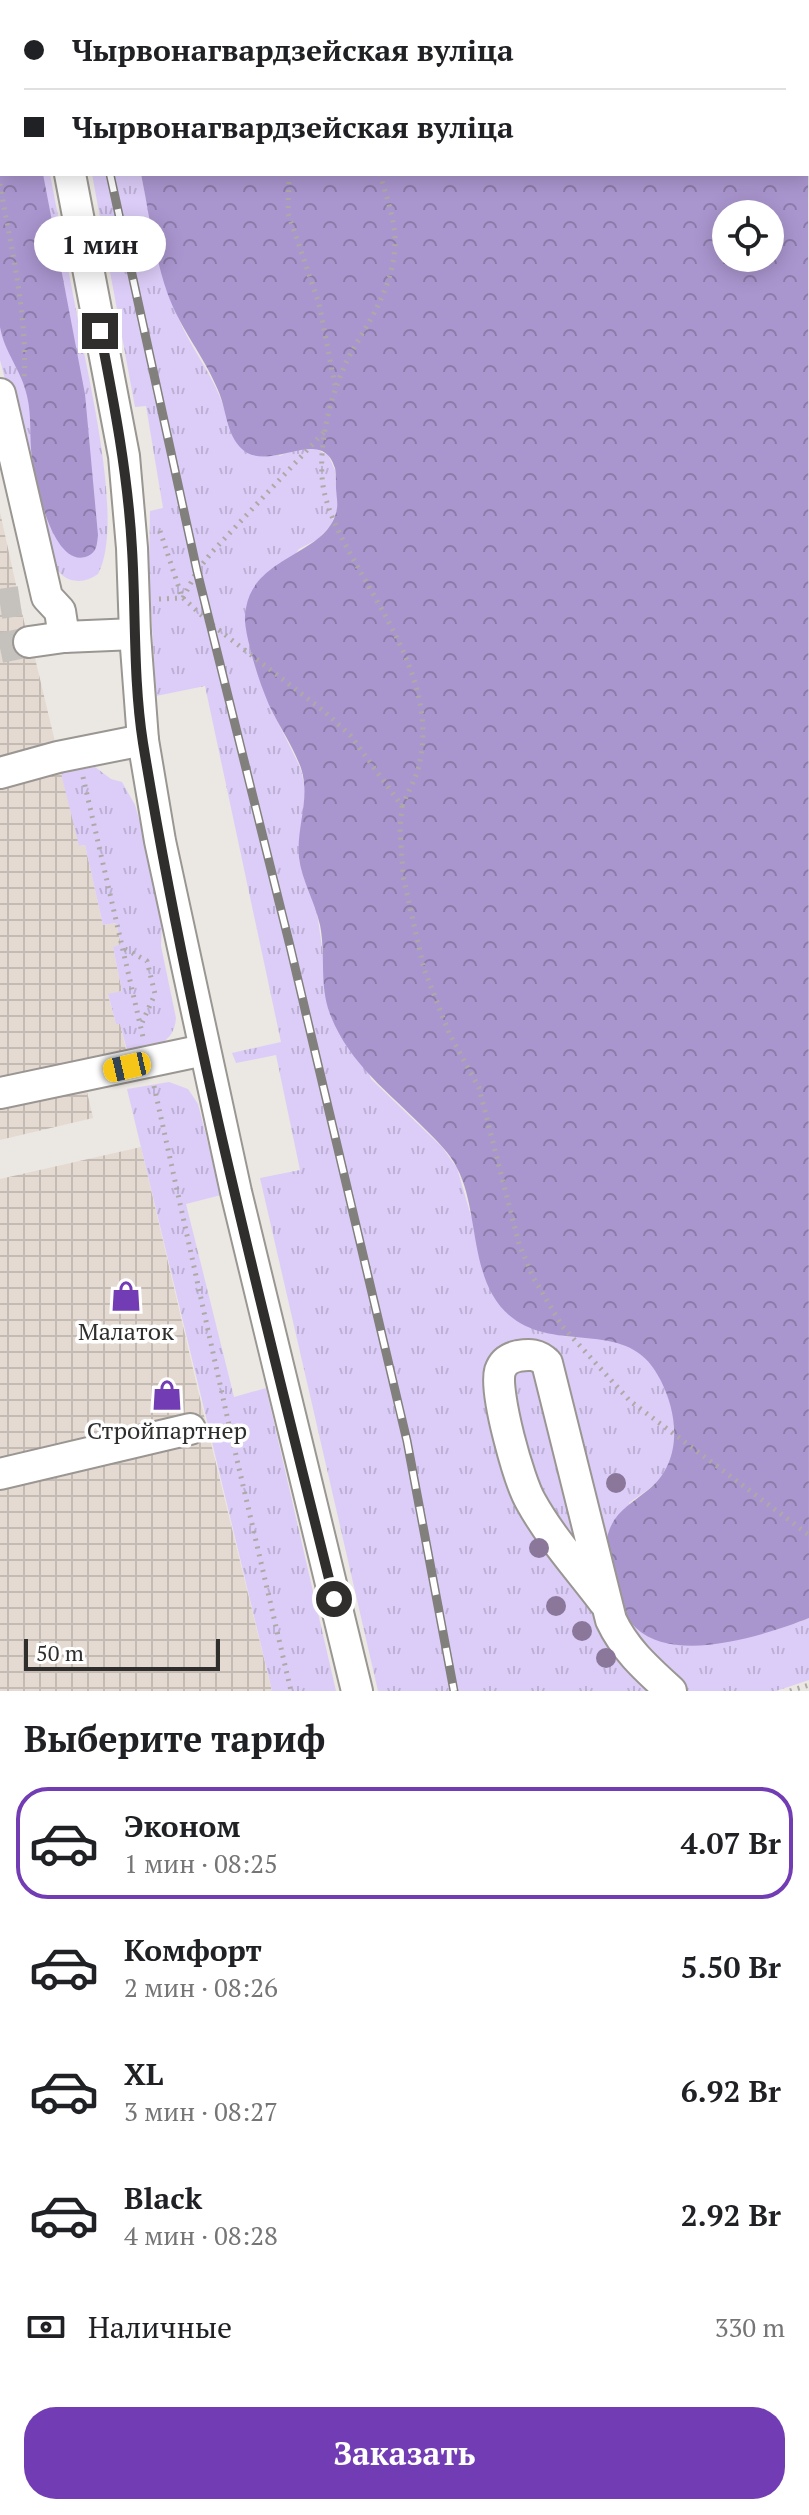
<!DOCTYPE html>
<html lang="ru">
<meta charset="utf-8">
<style>
body{margin:0;font-family:"PT Serif",serif;background:#f2f2f2;color:#202124;height:100vh;display:flex;flex-direction:column;font-size:30px;white-space:nowrap}
*{box-sizing:border-box;margin:0}
p{font-size:26px;color:#757577}
.icon{flex:none;width:44px;height:44px;fill:none;stroke:currentColor;stroke-width:2;stroke-linecap:round;stroke-linejoin:round}
.map{position:relative;height:1691px;overflow:hidden}
.side{display:flex;flex-direction:column;background:#fff;flex:1}
.side>*{flex:none}
.guide{position:absolute;left:0px;top:0px;width:810px;height:176px;box-shadow:0 4px 20px #0003;display:grid;align-content:center;height:176px;padding:0 24px;background:#fff}
.fabs{position:absolute;left:712px;top:200px;display:grid;gap:16px}
.fabs a{display:grid;place-items:center;width:72px;height:72px;border-radius:50%;background:#fff;box-shadow:0 4px 20px #0003;font-size:40px}
.scale{position:absolute;left:24px;bottom:20px;width:196px;box-sizing:border-box;padding-left:8px;border:4px solid #2f2e2c;border-top:0;font-size:22px;line-height:28px;white-space:nowrap;color:#2f2e2c;-webkit-text-stroke:6px #fff;paint-order:stroke}
.end{position:absolute;width:36px;height:36px;margin:-18px;border:10px solid #2f2e2c;background:#fff;box-shadow:0 0 0 4px #fff}
.from{border-radius:50%}
.bubble{position:absolute;height:56px;border-radius:28px;background:#fff;box-shadow:0 4px 20px #0003;font-size:26px;font-weight:800;line-height:56px;text-align:center}
.car{position:absolute;width:24px;height:48px;margin:-24px -12px;border-radius:10px;box-shadow:0 0 6px 2px #0007;background:linear-gradient(#f5c518 24%,#345 0 40%,#f5c518 0 76%,#345 0 86%,#f5c518 0)}
.guide b{display:flex;align-items:center;gap:28px;height:76px;font-size:30px}
.guide b+b{border-top:2px solid #e0e0e0}
.guide i{width:20px;height:20px;background:#202124}
ul{padding:0;list-style:none}
li{display:flex;align-items:center;gap:24px;height:112px;margin:0 16px 12px;padding:0 8px;border:4px solid transparent;border-radius:32px}
li div{flex:1}
li b{display:block;font-size:30px}
li em{font-style:normal;font-weight:800}
li.current{border-color:#723db4}
li>.icon{width:72px;height:72px;stroke-width:1.5}
h2{padding:0 24px;font-size:36px;line-height:96px}
.pay{display:flex;align-items:center;gap:20px;height:88px;padding:0 24px;font-size:30px}
.pay p{margin-inline-start:auto}
.primary-button{display:flex;gap:16px;margin-top:auto;padding:16px 24px}
.primary-button a{flex:1;height:92px;border-radius:32px;background:#723db4;color:#fff;font-size:32px;font-weight:800;line-height:92px;text-align:center}
.map>svg:first-child{display:block}
.industrial{fill:url(#industrial-grid)}
.grass{fill:url(#grass-tufts)}
.forest{fill:url(#forest-crowns);fill-rule:evenodd}
.lines{fill:none;stroke-linecap:round;stroke-linejoin:round}
.minor-tunnel{stroke:#c5c2be;stroke-width:30;stroke-dasharray:30 15;stroke-linecap:butt}
.minor-casing{stroke:#9a9692;stroke-width:34}
.path{stroke:#adaaa6;stroke-width:5;stroke-dasharray:2 6;stroke-linecap:butt}
.minor{stroke:#fff;stroke-width:30}
.rail-casing{stroke:#82807c;stroke-width:9}
.rail{stroke:#fff;stroke-width:6;stroke-dasharray:18;stroke-linecap:butt}
.tree{fill:#8a779a}
.route{stroke:#2f2e2c;stroke-width:10}
.labels{text-anchor:middle;dominant-baseline:central;stroke-width:7;stroke-linejoin:round;paint-order:stroke}
.poi-label{font-size:24px;fill:#2f2e2c;stroke:#fff}
</style>
<div class="map">
<svg width="809" height="1691" viewBox="0 0 809 1691">
<defs>
<pattern id="industrial-grid" width="8" height="8" patternUnits="userSpaceOnUse" patternTransform="scale(2)"><rect width="8" height="8" fill="#e4dad1"/><path d="M0 4h8M4 0v8" fill="none" stroke="#c4bbb4"/></pattern>
<pattern id="grass-tufts" width="24" height="20" patternUnits="userSpaceOnUse" patternTransform="scale(2)"><rect width="24" height="20" fill="#dccdf8"/><path d="M3 7l-1-3M5 7V3M7 7l1-3M15 17l-1-3M17 17v-4M19 17l1-3" fill="none" stroke="#bdb0d5"/></pattern>
<pattern id="forest-crowns" width="20" height="18" patternUnits="userSpaceOnUse" patternTransform="scale(2)"><rect width="20" height="18" fill="#aa96cf"/><path d="M2 6a3 3 0 1 1 6 0M12 15a3 3 0 1 1 6 0" fill="none" stroke="#8b7ba8"/></pattern>
</defs>
<rect width="100%" height="100%" fill="#ebe7e2"/>
<g class="industrial">
<path d="M 0,512 L 31,653 L 34,654 L 80,846 L 85,845 L 103,925 L 116,923 L 121,945 L 113,947 L 122,991 L 108,995 L 116,1024 L 120,1023 L 126,1050 L 80,1061 L 93,1118 L 0,1140 Z"/>
<path d="M 141,1147 L 201,1403 L 272,1691 L 0,1691 L 0,1179 Z"/>
</g>
<g class="grass">
<path d="M 0,0 L 7,2 L 2,2 L 2,174 L 50,174 C 60,227 70,279 80,331 C 90,387 124,526 98,574 C 80,587 61,581 52,562 L 0,360 Z"/>
<path d="M 92,174 L 141,174 C 151,222 158,272 178,317 C 193,354 220,382 228,423 L 280,456 L 291,450 L 314,448 L 328,455 L 335,470 L 338,507 L 331,525 L 318,539 L 299,549 L 246,629 L 269,704 L 300,767 L 306,790 L 305,811 L 300,832 L 299,859 L 317,912 L 323,955 L 371,1079 L 442,1147 L 457,1168 L 471,1216 L 561,1336 C 586,1338 618,1336 639,1352 C 669,1374 688,1437 666,1470 C 657,1485 643,1493 629,1503 L 679,1644 C 724,1644 767,1635 809,1618 L 809,1680 L 776,1691 L 378,1691 L 260,1178 L 300,1170 L 276,1055 L 236,1063 L 232,1053 L 281,1042 L 205,686 L 156,696 L 149,574 L 150,511 L 163,508 L 146,406 L 135,407 Z"/>
<path d="M 95,767 L 111,779 L 122,782 L 135,805 L 149,855 L 162,918 L 161,946 L 176,1018 C 174,1046 151,1047 128,1054 L 120,1024 L 116,1024 L 108,994 L 122,991 L 113,947 L 121,944 L 116,923 L 103,925 L 85,845 L 79,846 L 61,773 Z"/>
<path d="M 169,1082 L 188,1089 L 198,1104 L 221,1195 L 186,1204 L 234,1397 L 266,1388 L 336,1691 L 272,1691 L 127,1089 Z"/>
</g>
<g class="forest">
<path d="M 112,0 L 771,0 L 772,2 L 112,2 Z"/>
<path d="M 0,36 L 2,174 L 43,174 L 85,394 L 98,535 C 97,544 97,552 88,556 C 53,571 35,481 32,458 C 29,437 32,416 27,396 C 22,371 4,352 0,327 Z"/>
<path d="M 808,109 L 809,1618 C 766,1635 675,1665 636,1628 C 626,1618 621,1606 618,1593 C 612,1574 603,1554 608,1534 C 614,1512 631,1504 648,1490 C 682,1463 679,1417 661,1381 C 632,1319 568,1351 520,1323 C 466,1291 482,1215 457,1168 C 450,1153 437,1141 425,1129 C 389,1092 349,1064 330,1014 C 319,985 326,955 320,925 C 315,902 302,881 299,858 C 296,826 311,799 301,768 C 293,746 279,726 269,705 C 261,686 255,668 250,648 C 247,635 243,621 246,608 C 255,554 330,555 337,508 C 338,505 336,491 336,488 C 336,484 336,472 335,468 C 321,422 266,478 239,446 C 226,431 226,408 218,390 C 204,356 179,327 167,292 C 154,254 149,213 141,174 L 808,174 ZM 726,214 L 770,214 L 770,258 L 726,258 Z"/>
</g>
<g class="lines">
<g class="minor-tunnel">
<path d="M 0,604 L 20,601"/>
<path d="M 0,648 L 29,642"/>
</g>
<defs>
<g id="minor">
<path d="M 28,0 L 29,2"/>
<path d="M 70,174 L 124,456 L 132,548 L 135,634 L 143,740 L 160,841 L 236,1192 L 357,1691"/>
<path d="M 0,394 L 47,597 L 60,611 L 64,637 L 135,634"/>
<path d="M 29,642 L 64,637"/>
<path d="M 0,773 L 58,757 L 143,740"/>
<path d="M 0,1093 L 204,1050"/>
<path d="M 0,1474 L 190,1429"/>
<path d="M 604,1602 C 580,1570 551,1538 531,1502 C 519,1482 494,1392 500,1371 C 503,1362 509,1358 518,1356 C 530,1354 538,1354 547,1363 L 611,1620 C 625,1650 647,1669 671,1691"/>
</g>
</defs>
<use href="#minor" class="minor-casing"/>
<g class="path">
<path d="M 199,0 L 200,2"/>
<path d="M 380,0 L 381,2"/>
<path d="M 398,2 L 399,0"/>
<path d="M 289,174 L 288,213 L 319,304 L 335,385"/>
<path d="M 380,174 C 386,196 396,222 395,245 C 393,286 372,317 352,351 C 332,387 317,444 323,486 C 328,514 342,539 356,564 C 389,623 435,690 420,761 C 417,777 408,792 402,806"/>
<path d="M 0,184 C 11,249 28,315 24,381"/>
<path d="M 160,531 L 182,597"/>
<path d="M 183,598 L 197,571 L 212,552 L 325,431"/>
<path d="M 159,599 L 183,598 L 211,624 L 325,712 L 350,735 L 402,806 L 400,828 L 403,876 L 424,969 L 449,1033 L 479,1088 L 519,1244 L 533,1277 L 562,1326 L 630,1401 L 809,1535"/>
<path d="M 83,777 L 143,1037"/>
<path d="M 125,949 L 147,961 L 155,994 L 141,1025"/>
<path d="M 154,1086 L 231,1434 L 291,1691"/>
<path d="M 790,1691 L 809,1685"/>
</g>
<use href="#minor" class="minor"/>
<defs>
<g id="rail">
<path d="M 72,0 L 72,2"/>
<path d="M 110,174 L 197,571 L 290,946 L 407,1441 L 454,1691"/>
</g>
</defs>
<use href="#rail" class="rail-casing"/>
<use href="#rail" class="rail"/>
</g>
<g class="tree">
<circle cx="616" cy="1483" r="10"/>
<circle cx="539" cy="1548" r="10"/>
<circle cx="556" cy="1606" r="10"/>
<circle cx="582" cy="1631" r="10"/>
<circle cx="606" cy="1658" r="10"/>
</g>
<g class="lines">
<path class="route" d="M 100,331 C 114,403 128,475 132,549 C 136,613 133,679 143,743 C 190,1031 264,1316 334,1599"/>
</g>
<defs>
<symbol id="shop-bare" viewBox="-9 -9 18 18"><path d="M-5-2.5h2.3a2.7 3.5 0 0 1 5.4 0H5L5.5 6h-11ZM-1.5-2.5h3a1.5 2.3 0 0 0-3 0Z" fill="#723db4" stroke="#fff" stroke-width="2.5" paint-order="stroke"/></symbol>
</defs>
<g fill-rule="evenodd">
<use href="#shop-bare" x="104" y="1274" width="44" height="44"/>
<use href="#shop-bare" x="145" y="1373" width="44" height="44"/>
</g>
<g class="labels">
<g class="poi-label">
<text x="126" y="1331">Малаток</text>
<text x="167" y="1430">Стройпартнер</text>
</g>
</g>
</svg>
<div class="fabs">
<a><svg class="icon" aria-label="locate" viewBox="0 0 24 24"><circle cx="12" cy="12" r="6"/><path d="M12 2v4M12 18v4M2 12h4M18 12h4"/></svg></a>
</div>
<div class="scale">50 m</div>
<i class="end from" style="left:334px;top:1599px"></i>
<i class="end" style="left:100px;top:331px"></i>
<div class="bubble" style="left:34px;top:216px;width:132px">1 мин</div>
<i class="car" style="left:127px;top:1067px;rotate:257deg"></i>
<div class="guide">
<b><i class="from"></i>Чырвонагвардзейская вуліца</b>
<b><i></i>Чырвонагвардзейская вуліца</b>
</div>
</div>
<section class="side">
<h2>Выберите тариф</h2>
<ul>
<li class="current"><svg class="icon" aria-label="car" viewBox="0 0 24 24"><path d="M5 17H2v-5l4-1 3-4h7l3 4 3 1v5h-3M9 17h6M6 11h13"/><circle cx="7" cy="17" r="2"/><circle cx="17" cy="17" r="2"/></svg><div><b>Эконом</b><p>1 мин · 08:25</p></div><em>4.07 Br</em></li>
<li><svg class="icon" aria-label="car" viewBox="0 0 24 24"><path d="M5 17H2v-5l4-1 3-4h7l3 4 3 1v5h-3M9 17h6M6 11h13"/><circle cx="7" cy="17" r="2"/><circle cx="17" cy="17" r="2"/></svg><div><b>Комфорт</b><p>2 мин · 08:26</p></div><em>5.50 Br</em></li>
<li><svg class="icon" aria-label="car" viewBox="0 0 24 24"><path d="M5 17H2v-5l4-1 3-4h7l3 4 3 1v5h-3M9 17h6M6 11h13"/><circle cx="7" cy="17" r="2"/><circle cx="17" cy="17" r="2"/></svg><div><b>XL</b><p>3 мин · 08:27</p></div><em>6.92 Br</em></li>
<li><svg class="icon" aria-label="car" viewBox="0 0 24 24"><path d="M5 17H2v-5l4-1 3-4h7l3 4 3 1v5h-3M9 17h6M6 11h13"/><circle cx="7" cy="17" r="2"/><circle cx="17" cy="17" r="2"/></svg><div><b>Black</b><p>4 мин · 08:28</p></div><em>2.92 Br</em></li>
</ul>
<div class="pay"><svg class="icon" aria-label="cash" viewBox="0 0 24 24"><path d="M3 7h18v10H3z"/><circle cx="12" cy="12" r="2"/></svg>Наличные<p>330 m</p></div>
<div class="primary-button"><a>Заказать</a></div>
</section>
